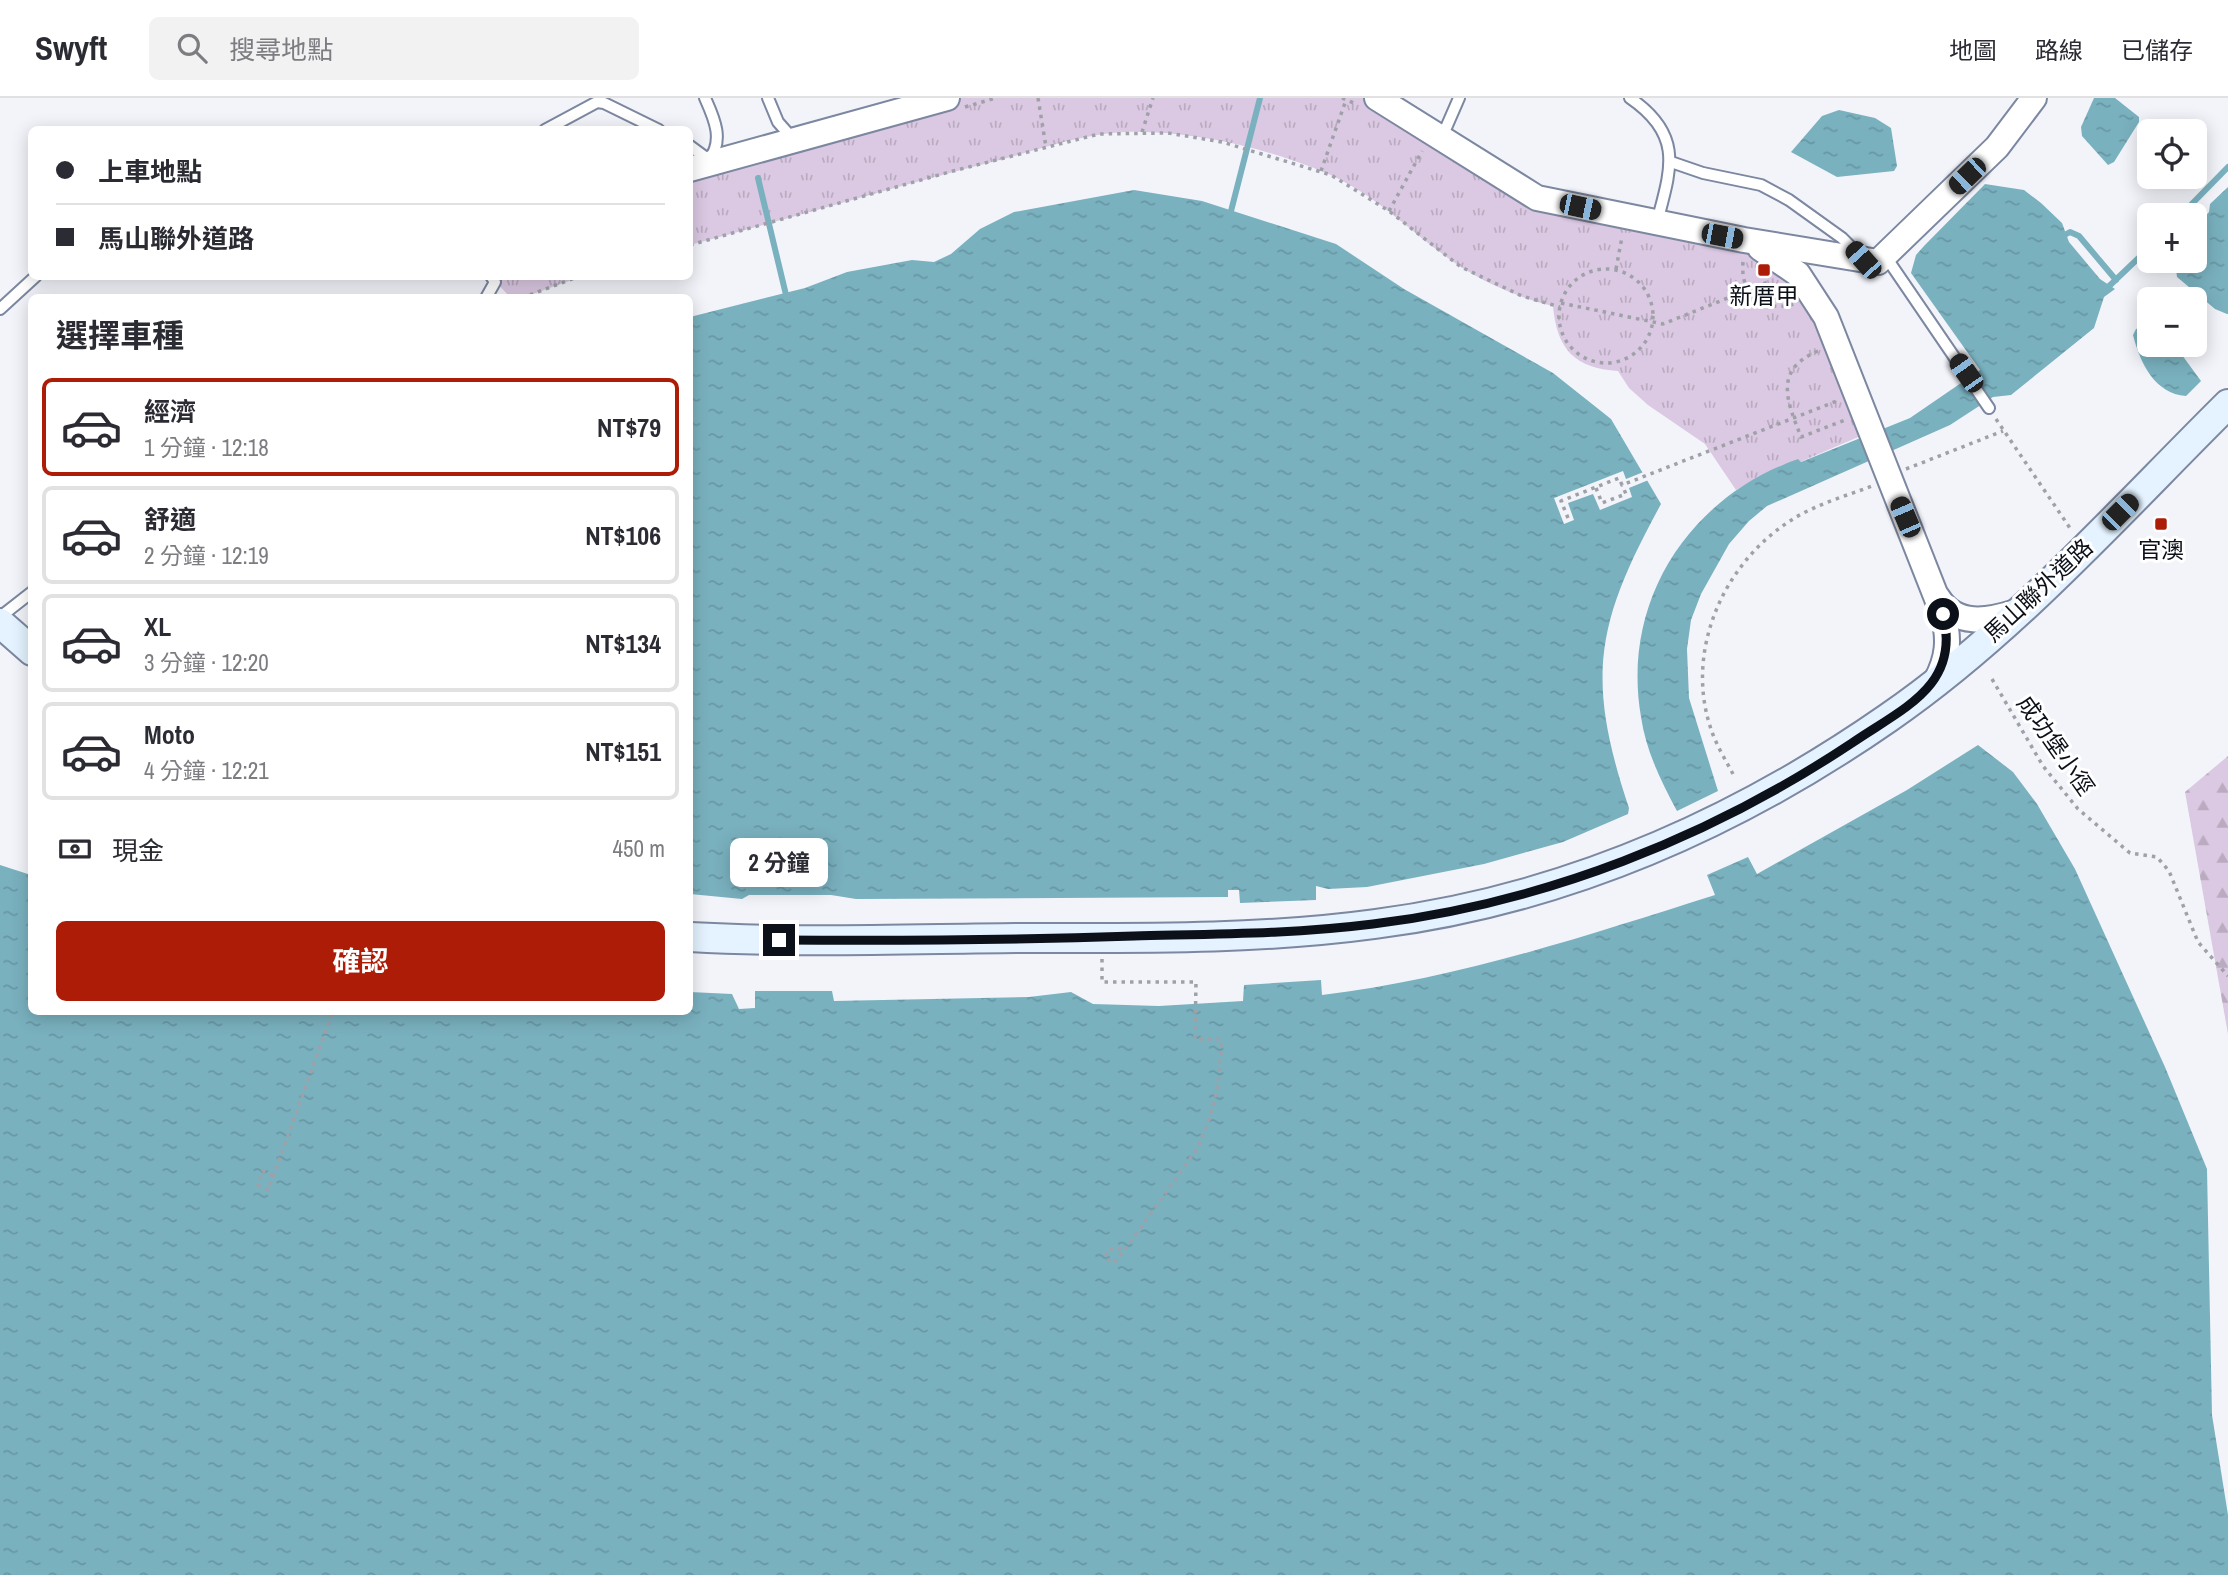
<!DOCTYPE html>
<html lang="zh-TW">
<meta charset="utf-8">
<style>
body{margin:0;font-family:"Archivo Narrow","Noto Sans TC",sans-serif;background:#f2f2f3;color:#2b2b33;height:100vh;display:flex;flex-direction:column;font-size:26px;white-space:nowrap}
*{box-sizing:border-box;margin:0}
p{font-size:23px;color:#7c7c81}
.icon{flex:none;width:38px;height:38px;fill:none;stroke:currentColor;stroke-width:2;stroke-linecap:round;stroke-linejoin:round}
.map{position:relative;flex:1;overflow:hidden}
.side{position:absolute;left:28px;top:196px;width:665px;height:721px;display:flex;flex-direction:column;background:#fff;border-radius:10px;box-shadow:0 4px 18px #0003}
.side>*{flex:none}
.guide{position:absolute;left:28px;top:28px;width:665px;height:154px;border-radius:10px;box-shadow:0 4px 18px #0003;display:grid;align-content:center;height:154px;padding:0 28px;background:#fff}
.tools{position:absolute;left:2137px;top:21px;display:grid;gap:14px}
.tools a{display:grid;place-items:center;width:70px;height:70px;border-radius:10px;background:#fff;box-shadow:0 4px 18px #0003;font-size:35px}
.end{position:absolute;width:32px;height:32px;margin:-16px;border:9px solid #0c1019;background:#fff;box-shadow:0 0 0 4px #fff}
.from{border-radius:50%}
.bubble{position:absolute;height:49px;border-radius:10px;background:#fff;box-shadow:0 4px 18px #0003;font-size:23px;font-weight:700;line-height:49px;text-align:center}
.car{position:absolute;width:21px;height:42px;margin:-21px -10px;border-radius:9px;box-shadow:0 0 5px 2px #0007;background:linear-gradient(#222 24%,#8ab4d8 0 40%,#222 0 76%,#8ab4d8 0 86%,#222 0)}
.guide b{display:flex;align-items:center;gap:24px;height:66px;font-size:26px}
.guide b+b{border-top:2px solid #e1e1e2}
.guide i{width:18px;height:18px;background:#2b2b33}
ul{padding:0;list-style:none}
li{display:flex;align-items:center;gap:21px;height:98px;margin:0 14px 10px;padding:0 14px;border:4px solid #e1e1e2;border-radius:10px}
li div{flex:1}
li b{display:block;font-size:26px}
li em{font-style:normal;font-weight:700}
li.current{border-color:#ac1c07}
li>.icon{width:63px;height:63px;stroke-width:1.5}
h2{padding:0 28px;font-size:32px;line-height:84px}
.pay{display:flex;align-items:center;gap:18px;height:77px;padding:0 28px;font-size:26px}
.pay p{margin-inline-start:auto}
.button{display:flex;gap:14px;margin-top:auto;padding:14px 28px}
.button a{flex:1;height:80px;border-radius:10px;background:#ac1c07;color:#fff;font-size:28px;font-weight:700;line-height:80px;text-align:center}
header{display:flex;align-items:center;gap:42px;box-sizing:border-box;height:98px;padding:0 35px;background:#fff;border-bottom:2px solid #e1e1e2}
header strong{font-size:33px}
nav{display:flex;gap:38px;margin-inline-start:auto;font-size:24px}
.search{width:490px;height:63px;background:#f2f2f3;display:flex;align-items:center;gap:18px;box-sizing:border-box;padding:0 24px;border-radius:10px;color:#7c7c81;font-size:26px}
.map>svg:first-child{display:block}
.forest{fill:url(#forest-firs)}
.park{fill:url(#park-tufts)}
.water{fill:url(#water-ripples)}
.pier{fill:#f2f4fa}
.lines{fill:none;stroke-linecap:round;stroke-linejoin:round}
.stream{stroke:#7ab1bf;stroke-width:6}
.service-casing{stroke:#7c87a0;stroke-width:14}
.tertiary-casing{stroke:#7c87a0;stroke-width:28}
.secondary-casing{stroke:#7c87a0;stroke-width:32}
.path{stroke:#9fa1a8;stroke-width:3.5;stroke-dasharray:3.5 5;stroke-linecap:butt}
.service{stroke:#fff;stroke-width:10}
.tertiary{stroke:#fff;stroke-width:24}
.secondary{stroke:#e4f3ff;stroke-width:28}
.route{stroke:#0c1019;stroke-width:9}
.poi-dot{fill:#ac1c07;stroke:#fff;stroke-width:2.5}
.labels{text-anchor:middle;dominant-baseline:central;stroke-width:6;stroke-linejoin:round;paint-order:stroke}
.poi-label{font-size:23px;fill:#0c1019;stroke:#fff}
.street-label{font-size:23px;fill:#0c1019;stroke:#fff}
</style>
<header>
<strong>Swyft</strong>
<div class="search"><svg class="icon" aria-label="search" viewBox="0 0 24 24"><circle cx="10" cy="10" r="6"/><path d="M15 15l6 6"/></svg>搜尋地點</div>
<nav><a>地圖</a><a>路線</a><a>已儲存</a></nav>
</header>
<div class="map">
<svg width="2228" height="1477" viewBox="0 0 2228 1477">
<defs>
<pattern id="forest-firs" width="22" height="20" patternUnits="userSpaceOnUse" patternTransform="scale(1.75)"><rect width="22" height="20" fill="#dbc8e2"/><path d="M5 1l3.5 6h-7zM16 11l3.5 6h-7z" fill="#bbabc1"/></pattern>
<pattern id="park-tufts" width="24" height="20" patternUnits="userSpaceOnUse" patternTransform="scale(1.75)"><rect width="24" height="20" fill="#dbc8e2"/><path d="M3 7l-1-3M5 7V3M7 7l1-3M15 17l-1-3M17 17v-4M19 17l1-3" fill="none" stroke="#bbabc1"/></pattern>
<pattern id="water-ripples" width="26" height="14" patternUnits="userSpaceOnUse" patternTransform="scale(1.75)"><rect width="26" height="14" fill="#7ab1bf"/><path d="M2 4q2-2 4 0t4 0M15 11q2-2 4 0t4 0" fill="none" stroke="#6897a4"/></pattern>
</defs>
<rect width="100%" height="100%" fill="#f2f4fa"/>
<path class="forest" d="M 2228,658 L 2228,936 L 2185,694 Z"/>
<g class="park">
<path d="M 947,0 L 1377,0 L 1537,100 L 1744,142 L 1798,176 L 1870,334 L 1800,364 L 1782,367 L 1736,392 L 1705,346 L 1648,307 L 1629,290 L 1618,273 C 1575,270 1557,252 1553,208 C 1522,201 1488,186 1461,169 C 1415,139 1378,97 1326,75 C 1267,50 1190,32 1125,34 C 1081,36 1038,52 996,63 C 893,89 792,120 690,147 L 690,71 Z"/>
<path d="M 491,179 L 580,179 L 522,200 L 510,199 Z"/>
</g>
<g class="water">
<path d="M 2094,0 L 2115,0 L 2139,19 L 2139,24 L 2114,64 L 2108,67 L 2082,38 L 2081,29 Z"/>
<path d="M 1839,12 L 1875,20 L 1891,30 L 1897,68 L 1894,73 L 1837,79 L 1791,54 L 1822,18 Z"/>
<path d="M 1985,86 L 2024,92 L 2041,105 L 2062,125 L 2069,144 L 2100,181 L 2115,191 L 2104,199 L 2094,230 L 2011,297 L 1993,299 L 1950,327 L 1767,408 L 1749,423 L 1729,446 L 1701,496 L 1691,522 L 1687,551 L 1689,600 L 1718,693 L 1677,713 C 1661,683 1646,653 1641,619 C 1621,503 1689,399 1798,361 L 1801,364 L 1910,320 L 1980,272 L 1911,175 L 1916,157 L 1924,148 Z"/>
<path d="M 2228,89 L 2228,216 L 2227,216 L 2215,211 L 2177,179 L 2175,163 L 2194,163 L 2195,129 L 2209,114 L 2210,106 Z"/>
<path d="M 1134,92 L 1202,103 L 1336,146 L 1404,191 L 1553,275 L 1611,321 L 1661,406 C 1596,525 1585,579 1629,710 L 1628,716 L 1563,744 L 1484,766 L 1367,789 L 1328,791 L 1316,788 L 1316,802 L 1240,805 L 1239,792 L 1228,792 L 1228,799 L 856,801 L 831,797 L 749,797 L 742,801 L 690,796 L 690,219 L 805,190 L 847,174 L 912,162 L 934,164 L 951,156 L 980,131 L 1014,114 Z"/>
<path d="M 2149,227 L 2149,247 L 2180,247 L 2182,257 L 2201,283 L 2186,298 C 2155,296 2140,265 2133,237 L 2136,231 Z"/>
<path d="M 1978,647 L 2013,674 L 2037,706 L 2075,771 L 2165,969 L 2207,1071 L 2212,1317 L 2228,1417 L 2228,1477 L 0,1477 L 0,767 L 31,777 L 32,914 L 690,914 L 690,894 L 732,896 L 739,911 L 755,910 L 755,893 L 832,893 L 834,903 L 1029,899 L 1071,894 L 1093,906 L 1159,908 L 1243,903 L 1244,887 L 1321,882 L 1322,897 C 1457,881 1585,838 1715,797 L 1707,777 L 1748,759 L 1757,776 L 1907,692 Z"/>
</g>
<path class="pier" d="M 1623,373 L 1626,381 L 1646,373 L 1651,381 L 1629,390 L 1632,399 L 1600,412 L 1593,396 L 1568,405 L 1574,422 L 1564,426 L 1554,400 Z"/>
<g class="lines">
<g class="stream">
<path d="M 758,80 L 787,201"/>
<path d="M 1230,117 L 1260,0"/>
<path d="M 2181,117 L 2228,69"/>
<path d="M 2061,139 L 2070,134 L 2079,138 L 2116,182"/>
<path d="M 2105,192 L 2149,150"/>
</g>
<defs>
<g id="service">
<path d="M 705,0 C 714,20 725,43 708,63"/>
<path d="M 768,0 L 778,24 L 793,41"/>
<path d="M 1630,0 C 1684,37 1671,71 1657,124"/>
<path d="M 545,32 L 597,4 L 604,5 L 659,32"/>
<path d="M 1442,39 L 1459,0"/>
<path d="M 690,48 L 709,62"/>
<path d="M 1671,64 L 1703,75 L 1761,87 L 1789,102 L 1842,140 L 1857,155"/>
<path d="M 1886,159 L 1989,310"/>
<path d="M 486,200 L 495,184 L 491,178"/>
<path d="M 0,211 L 36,178"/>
<path d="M 0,519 L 32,494"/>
</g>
<g id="tertiary">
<path d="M 1377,0 L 1537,100 L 1744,142 L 1878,164 L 1997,49 L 2034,0"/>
<path d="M 690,71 L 947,0"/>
<path d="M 1760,150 L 1798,176 L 1826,219 L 1943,516 C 1950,542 1948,560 1936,583"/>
<path d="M 1938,500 C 1956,529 1988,523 2016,514"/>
</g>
<g id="secondary">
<path d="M 0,525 L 32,553"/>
<path d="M 690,839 C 798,845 907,841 1016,840 C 1135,840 1257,842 1375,826 C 1562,802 1734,727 1888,620 C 2013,534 2120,413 2228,306"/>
</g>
</defs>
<use href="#service" class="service-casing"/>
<use href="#tertiary" class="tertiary-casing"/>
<use href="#secondary" class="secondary-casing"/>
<g class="path">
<path d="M 1038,0 L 1046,49"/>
<path d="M 1342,0 L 1356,6"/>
<path d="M 965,9 L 996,0"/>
<path d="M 1142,34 L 1153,0"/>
<path d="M 1321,73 L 1346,2"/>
<path d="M 1389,113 L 1422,53"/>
<path d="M 690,147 L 953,73 L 1099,36 L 1168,35 L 1222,44 L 1331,77 L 1389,113 L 1461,169 L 1522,198 L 1560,209"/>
<path d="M 1743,164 C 1740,197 1762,215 1794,206"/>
<circle cx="1606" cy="218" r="47"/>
<path d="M 1616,171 L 1622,139"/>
<path d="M 522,200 L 580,178"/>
<path d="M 1561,205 L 1663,226 L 1770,183"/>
<path d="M 1818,253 C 1773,272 1787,303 1801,339 L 1845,322"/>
<path d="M 1996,321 L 2072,433"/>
<path d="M 1906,371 L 2003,333"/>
<path d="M 1596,390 L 1602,405 L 1626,396 L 1622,387"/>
<path d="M 1568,420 L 1561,403 L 1619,380 L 1622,387 L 1837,303"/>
<path d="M 1992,581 L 2043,668 L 2078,711 L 2130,755 L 2157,759 L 2169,773 L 2198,844 L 2228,878"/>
<path d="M 1733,676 C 1725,661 1715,645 1710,628 C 1685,550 1725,463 1793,421 C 1817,406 1846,398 1872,388"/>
<path d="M 1102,861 L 1102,884 L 1196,884 L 1195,941 L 1221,941 C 1221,982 1215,1014 1197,1051 L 1126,1150 L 1114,1165 L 1105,1160 L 1108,1151 L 1126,1150"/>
<path d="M 273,1078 L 263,1073 L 258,1087 L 268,1092 C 290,1032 311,973 333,914"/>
</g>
<use href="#service" class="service"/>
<use href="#tertiary" class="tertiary"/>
<use href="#secondary" class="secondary"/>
</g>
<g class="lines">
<path class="route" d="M 779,842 C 898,843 1016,842 1134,838 C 1214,836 1294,836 1373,826 C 1544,805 1709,740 1852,645 C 1903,610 1961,588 1943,516"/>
</g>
<g class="poi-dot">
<rect x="1757" y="165" width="14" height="14" rx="3.5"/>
<rect x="2154" y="419" width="14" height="14" rx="3.5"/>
</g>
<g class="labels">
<g class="poi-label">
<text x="1764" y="197">新厝甲</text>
<text x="2161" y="451">官澳</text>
</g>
<g class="street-label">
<text transform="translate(2038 492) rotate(-43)">馬山聯外道路</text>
<text transform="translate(2056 647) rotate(55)">成功堡小徑</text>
</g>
</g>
</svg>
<div class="tools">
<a><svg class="icon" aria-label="locate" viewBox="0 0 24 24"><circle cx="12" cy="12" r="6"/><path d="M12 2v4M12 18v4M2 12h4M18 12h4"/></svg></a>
<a>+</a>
<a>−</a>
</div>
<i class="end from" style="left:1943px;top:516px"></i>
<i class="end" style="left:779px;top:842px"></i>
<div class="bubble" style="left:730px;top:740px;width:98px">2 分鐘</div>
<i class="car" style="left:1967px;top:78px;rotate:226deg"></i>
<i class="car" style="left:1580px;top:109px;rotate:102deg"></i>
<i class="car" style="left:1722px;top:138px;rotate:101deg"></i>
<i class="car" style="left:1863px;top:162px;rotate:318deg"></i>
<i class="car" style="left:1966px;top:275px;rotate:325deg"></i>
<i class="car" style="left:2120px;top:414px;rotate:45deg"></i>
<i class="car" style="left:1905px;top:419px;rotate:337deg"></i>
<div class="guide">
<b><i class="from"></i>上車地點</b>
<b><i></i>馬山聯外道路</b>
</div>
<section class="side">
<h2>選擇車種</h2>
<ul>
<li class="current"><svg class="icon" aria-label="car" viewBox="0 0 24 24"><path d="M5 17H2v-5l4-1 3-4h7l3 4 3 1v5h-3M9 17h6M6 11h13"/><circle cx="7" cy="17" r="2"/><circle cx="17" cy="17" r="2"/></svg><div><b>經濟</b><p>1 分鐘 · 12:18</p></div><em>NT$79</em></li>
<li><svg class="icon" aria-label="car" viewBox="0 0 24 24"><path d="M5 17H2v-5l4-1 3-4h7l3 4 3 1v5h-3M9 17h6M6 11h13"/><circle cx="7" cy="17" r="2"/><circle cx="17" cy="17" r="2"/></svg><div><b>舒適</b><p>2 分鐘 · 12:19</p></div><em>NT$106</em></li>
<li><svg class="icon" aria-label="car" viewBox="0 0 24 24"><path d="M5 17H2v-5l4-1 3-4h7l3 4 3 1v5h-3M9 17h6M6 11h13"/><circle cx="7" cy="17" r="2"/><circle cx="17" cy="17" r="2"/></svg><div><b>XL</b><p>3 分鐘 · 12:20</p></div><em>NT$134</em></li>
<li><svg class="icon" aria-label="car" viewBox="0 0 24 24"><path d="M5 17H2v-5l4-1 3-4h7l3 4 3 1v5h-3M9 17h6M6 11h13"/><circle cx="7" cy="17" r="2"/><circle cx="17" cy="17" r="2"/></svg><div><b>Moto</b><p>4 分鐘 · 12:21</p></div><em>NT$151</em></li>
</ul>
<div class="pay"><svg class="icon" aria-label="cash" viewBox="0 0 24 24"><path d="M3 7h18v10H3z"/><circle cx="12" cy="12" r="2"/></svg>現金<p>450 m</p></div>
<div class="button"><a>確認</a></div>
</section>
</div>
